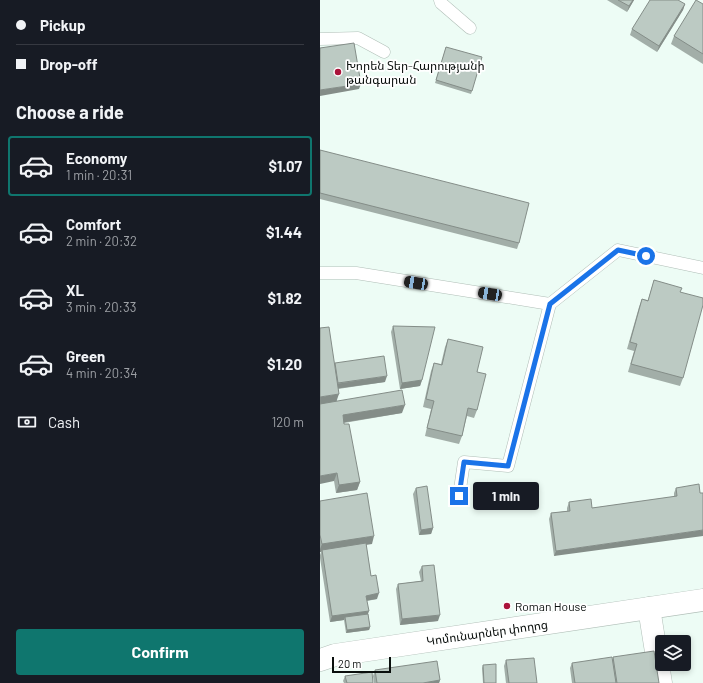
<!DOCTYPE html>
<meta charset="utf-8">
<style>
body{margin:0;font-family:Barlow,"Noto Sans Armenian",sans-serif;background:#20242c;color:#f1f3f6;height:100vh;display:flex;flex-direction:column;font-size:15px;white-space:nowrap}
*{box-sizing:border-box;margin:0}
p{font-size:13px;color:#9ea1a6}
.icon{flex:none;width:22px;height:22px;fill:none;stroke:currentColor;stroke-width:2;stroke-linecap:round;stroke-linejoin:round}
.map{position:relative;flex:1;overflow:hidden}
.panel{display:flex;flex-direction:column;background:#171b24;width:320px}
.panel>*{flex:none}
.top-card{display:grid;align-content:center;height:88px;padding:0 16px;background:#171b24}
.tools{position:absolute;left:335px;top:635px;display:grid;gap:8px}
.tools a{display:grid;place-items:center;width:36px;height:36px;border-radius:4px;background:#171b24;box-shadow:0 2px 6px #0003;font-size:20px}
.scale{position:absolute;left:12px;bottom:10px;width:59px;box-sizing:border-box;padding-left:4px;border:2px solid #0a0f0d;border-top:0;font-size:11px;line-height:14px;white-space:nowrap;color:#0a0f0d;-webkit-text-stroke:3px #fff;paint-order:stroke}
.end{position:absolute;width:18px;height:18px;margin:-9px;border:5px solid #1a73e8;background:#fff;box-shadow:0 0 0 2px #fff}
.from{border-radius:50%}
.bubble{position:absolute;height:28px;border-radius:4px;background:#171b24;box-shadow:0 2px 6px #0003;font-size:13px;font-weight:700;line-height:28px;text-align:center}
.car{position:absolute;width:12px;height:24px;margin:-12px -6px;border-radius:5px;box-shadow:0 0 3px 1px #0007;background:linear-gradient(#222 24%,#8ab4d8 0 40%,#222 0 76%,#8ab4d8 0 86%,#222 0)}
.top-card b{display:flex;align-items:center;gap:14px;height:38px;font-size:15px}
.top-card b+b{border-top:1px solid #363941}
.top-card i{width:10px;height:10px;background:#f1f3f6}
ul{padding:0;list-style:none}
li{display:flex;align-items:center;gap:12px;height:60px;margin:0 8px 6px;padding:0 8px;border:2px solid transparent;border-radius:4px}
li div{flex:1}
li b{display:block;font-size:15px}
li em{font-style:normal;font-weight:700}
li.on{border-color:#0f766e}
li>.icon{width:36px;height:36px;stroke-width:1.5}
h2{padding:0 16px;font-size:18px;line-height:48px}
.pay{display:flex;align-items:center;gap:10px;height:44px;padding:0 16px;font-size:15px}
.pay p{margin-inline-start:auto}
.cta{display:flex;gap:8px;margin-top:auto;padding:8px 16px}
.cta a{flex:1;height:46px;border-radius:4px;background:#0f766e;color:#fff;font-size:16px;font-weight:700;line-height:46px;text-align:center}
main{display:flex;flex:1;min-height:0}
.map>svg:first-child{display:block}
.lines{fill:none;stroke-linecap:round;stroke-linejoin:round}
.service-casing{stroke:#b0beb7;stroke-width:13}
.minor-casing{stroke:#b0beb7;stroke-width:23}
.tertiary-casing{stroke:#b0beb7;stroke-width:23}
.service{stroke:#fff;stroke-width:12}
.minor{stroke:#fff;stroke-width:22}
.tertiary{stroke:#fff;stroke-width:22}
.wall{fill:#a2aea8}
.shaded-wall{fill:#848d88}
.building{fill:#bccac3;stroke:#848d88}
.route{stroke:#1a73e8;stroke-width:5}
.poi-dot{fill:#aa133a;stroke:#fff;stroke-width:1.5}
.labels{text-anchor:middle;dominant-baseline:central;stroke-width:3.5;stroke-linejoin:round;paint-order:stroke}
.poi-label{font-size:12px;fill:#0a0f0d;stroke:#fff;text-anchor:start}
.street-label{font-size:12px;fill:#0a0f0d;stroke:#fff}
</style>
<main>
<section class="panel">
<div class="top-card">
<b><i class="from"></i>Pickup</b>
<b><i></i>Drop-off</b>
</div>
<h2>Choose a ride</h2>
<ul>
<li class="on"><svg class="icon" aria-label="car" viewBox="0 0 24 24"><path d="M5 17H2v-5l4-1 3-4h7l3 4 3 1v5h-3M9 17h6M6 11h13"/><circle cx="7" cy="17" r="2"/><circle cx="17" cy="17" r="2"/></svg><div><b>Economy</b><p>1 min · 20:31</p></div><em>$1.07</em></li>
<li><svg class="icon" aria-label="car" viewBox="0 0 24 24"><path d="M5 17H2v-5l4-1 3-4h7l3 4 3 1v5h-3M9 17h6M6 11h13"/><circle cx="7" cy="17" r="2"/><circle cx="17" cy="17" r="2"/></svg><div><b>Comfort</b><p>2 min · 20:32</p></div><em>$1.44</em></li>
<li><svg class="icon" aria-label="car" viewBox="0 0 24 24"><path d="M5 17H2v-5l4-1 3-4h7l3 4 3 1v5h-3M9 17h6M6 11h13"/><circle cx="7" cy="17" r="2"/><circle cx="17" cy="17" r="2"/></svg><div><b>XL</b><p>3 min · 20:33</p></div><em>$1.82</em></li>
<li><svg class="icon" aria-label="car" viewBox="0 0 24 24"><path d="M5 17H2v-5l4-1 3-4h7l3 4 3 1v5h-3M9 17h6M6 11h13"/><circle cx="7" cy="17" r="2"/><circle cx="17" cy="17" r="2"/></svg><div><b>Green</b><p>4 min · 20:34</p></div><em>$1.20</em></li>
</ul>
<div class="pay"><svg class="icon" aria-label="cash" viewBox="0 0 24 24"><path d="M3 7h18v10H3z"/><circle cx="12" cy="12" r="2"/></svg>Cash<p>120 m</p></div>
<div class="cta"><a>Confirm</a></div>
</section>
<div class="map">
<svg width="383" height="683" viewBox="0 0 383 683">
<rect width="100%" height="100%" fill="#edfcf5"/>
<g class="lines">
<defs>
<g id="service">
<path d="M 120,0 L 121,3 L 150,28"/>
<path d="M 0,39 L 38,38 L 64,52"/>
<path d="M 0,273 L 36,273 L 230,304 L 188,466 L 144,462 L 139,496"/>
<path d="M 230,304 L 298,250 L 383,268"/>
</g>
<path id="minor" d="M 329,608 L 341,683"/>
<path id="tertiary" d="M 0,660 L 15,655 L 383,600"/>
</defs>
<use href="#service" class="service-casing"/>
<use href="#minor" class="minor-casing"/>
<use href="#tertiary" class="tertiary-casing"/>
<use href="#service" class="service"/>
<use href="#minor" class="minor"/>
<use href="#tertiary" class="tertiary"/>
</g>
<g class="wall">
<path d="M 287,0 L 314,0 L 307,12 Z"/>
<path d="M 365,4 L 363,10 L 337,52 L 310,35 L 312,29 Z"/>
<path d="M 383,4 L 383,64 L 351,44 L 354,36 Z"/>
<path d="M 126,47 L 152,91 L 151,94 L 115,83 Z"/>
<path d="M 0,150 L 199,243 L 197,249 L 0,199 Z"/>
<path d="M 334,280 L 360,292 L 363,378 L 360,386 L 308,372 L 314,351 L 307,349 L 319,307 L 322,299 L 328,300 Z"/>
<path d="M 73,326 L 102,380 L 100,386 L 80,389 L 71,332 Z"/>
<path d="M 128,339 L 157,372 L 157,410 L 154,418 L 147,416 L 142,436 L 139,444 L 105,436 L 111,409 L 103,407 L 111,371 L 114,363 L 121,364 L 125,347 Z"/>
<path d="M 15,363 L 65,382 L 18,389 L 17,401 L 82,413 L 24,423 L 40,482 L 37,490 L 16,493 L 14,481 Z"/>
<path d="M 96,488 L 113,528 L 111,534 L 99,535 L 93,494 Z"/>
<path d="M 356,488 L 380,493 L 234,556 L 229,519 L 231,513 L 247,511 L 247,508 L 249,502 L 272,508 L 354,497 L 354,493 Z"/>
<path d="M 0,501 L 52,544 L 46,544 L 51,576 L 57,599 L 47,601 L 48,614 L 50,627 L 49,630 L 26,633 L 24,620 L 10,622 L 0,558 L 0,555 L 1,552 L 0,552 Z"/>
<path d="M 102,566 L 118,621 L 80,625 L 76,589 L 78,584 L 101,581 L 99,572 Z"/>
<path d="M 293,657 L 339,683 L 252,683 L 250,668 L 252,663 L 293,659 Z"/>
<path d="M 186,660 L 217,683 L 186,683 L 184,666 Z"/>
<path d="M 163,665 L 176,683 L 163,683 L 162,668 Z"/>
<path d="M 55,670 L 120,680 L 119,683 L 54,683 L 53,676 Z"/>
<path d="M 25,676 L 53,683 L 24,683 L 23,681 Z"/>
</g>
<g class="shaded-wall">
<path d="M 313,0 L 314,0 L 307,12 L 309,6 Z"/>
<path d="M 365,4 L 363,10 L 337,52 L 339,46 Z"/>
<path d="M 41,84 L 39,89 L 0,96 L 0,90 Z"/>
<path d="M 67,376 L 65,382 L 14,389 L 16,384 Z"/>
<path d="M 102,380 L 100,386 L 80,389 L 82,383 Z"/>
<path d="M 19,394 L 16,402 L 0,405 L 0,397 Z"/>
<path d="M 85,405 L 82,413 L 20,423 L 23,415 Z"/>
<path d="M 17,473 L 14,481 L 0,484 L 0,476 Z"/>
<path d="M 40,482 L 37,490 L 16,493 L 19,485 Z"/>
<path d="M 113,528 L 111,534 L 99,535 L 101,530 Z"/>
<path d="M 383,530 L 383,536 L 234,556 L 236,551 Z"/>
<path d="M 54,536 L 52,544 L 2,552 L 2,550 L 1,552 L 0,552 L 0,549 L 2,544 Z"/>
<path d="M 59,593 L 57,599 L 44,601 L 46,596 Z"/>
<path d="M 49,611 L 47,617 L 25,617 L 24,620 L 10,622 L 12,616 Z"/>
<path d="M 120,615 L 118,621 L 80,625 L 82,619 Z"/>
<path d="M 50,627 L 49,630 L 26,633 L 27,630 Z"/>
<path d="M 120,680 L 119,683 L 103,683 Z"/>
</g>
<g class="building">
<path d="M 298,0 L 313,0 L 309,6 Z"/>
<path d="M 330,0 L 358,0 L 365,4 L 339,46 L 312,29 Z"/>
<path d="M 376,0 L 383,4 L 383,54 L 354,36 Z"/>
<path d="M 34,43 L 41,84 L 0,90 L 0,48 Z"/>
<path d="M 126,47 L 162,57 L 152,91 L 116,80 Z"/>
<path d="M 0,150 L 209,203 L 199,243 L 0,193 Z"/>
<path d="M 334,280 L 362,288 L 360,292 L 383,298 L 383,305 L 363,378 L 311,364 L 317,344 L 310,342 L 322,299 L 328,301 Z"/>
<path d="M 73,326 L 115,327 L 102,380 L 82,383 Z"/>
<path d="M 9,327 L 19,394 L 0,397 L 0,328 Z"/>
<path d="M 128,339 L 163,347 L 157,372 L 166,374 L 157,410 L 148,408 L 142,436 L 107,428 L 114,401 L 106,399 L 114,363 L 122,365 Z"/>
<path d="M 64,356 L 67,376 L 18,383 L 15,363 Z"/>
<path d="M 82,390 L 85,405 L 23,415 L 24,424 L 29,424 L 40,482 L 19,485 L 17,473 L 0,476 L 0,404 Z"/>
<path d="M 379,484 L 380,493 L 383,493 L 383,530 L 236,551 L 231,513 L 250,511 L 249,502 L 271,499 L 272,508 L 357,496 L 356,488 Z"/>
<path d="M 107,486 L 113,528 L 101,530 L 96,488 Z"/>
<path d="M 47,493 L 54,536 L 2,544 L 0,535 L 0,501 Z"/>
<path d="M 46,543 L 51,576 L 56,575 L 59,593 L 46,596 L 49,611 L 12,616 L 2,550 Z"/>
<path d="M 114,565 L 120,615 L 82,619 L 78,584 L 103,581 L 102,566 Z"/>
<path d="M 48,614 L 50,627 L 27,630 L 25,617 Z"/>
<path d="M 334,651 L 339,683 L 297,683 L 293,657 Z"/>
<path d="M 292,657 L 296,683 L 255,683 L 252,663 Z"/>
<path d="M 214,658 L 217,683 L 189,683 L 186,660 Z"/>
<path d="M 117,661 L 120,680 L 103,683 L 57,683 L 55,670 Z"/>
<path d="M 176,664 L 176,683 L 164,683 L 163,665 Z"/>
<path d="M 52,672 L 53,683 L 27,683 L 25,676 Z"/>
</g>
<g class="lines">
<path class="route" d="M 139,496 L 144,462 L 188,466 L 230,304 L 298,250 L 326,256"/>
</g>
<g class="poi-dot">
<circle cx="18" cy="72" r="4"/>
<circle cx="187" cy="606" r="4"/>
</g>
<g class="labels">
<g class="poi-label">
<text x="26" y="65">Խորեն Տեր-Հարությանի<tspan x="26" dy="14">թանգարան</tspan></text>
<text x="195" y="606">Roman House</text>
</g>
<g class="street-label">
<text transform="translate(167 632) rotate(-8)">Կոմունարներ փողոց</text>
</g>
</g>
</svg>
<div class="tools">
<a><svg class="icon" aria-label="layers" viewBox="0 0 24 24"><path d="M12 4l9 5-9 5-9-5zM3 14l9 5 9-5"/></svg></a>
</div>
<div class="scale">20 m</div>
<i class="end from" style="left:326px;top:256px"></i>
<i class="end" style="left:139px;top:496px"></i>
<div class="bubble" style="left:153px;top:482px;width:66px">1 min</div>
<i class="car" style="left:96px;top:283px;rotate:279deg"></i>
<i class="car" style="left:170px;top:294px;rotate:279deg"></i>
</div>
</main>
